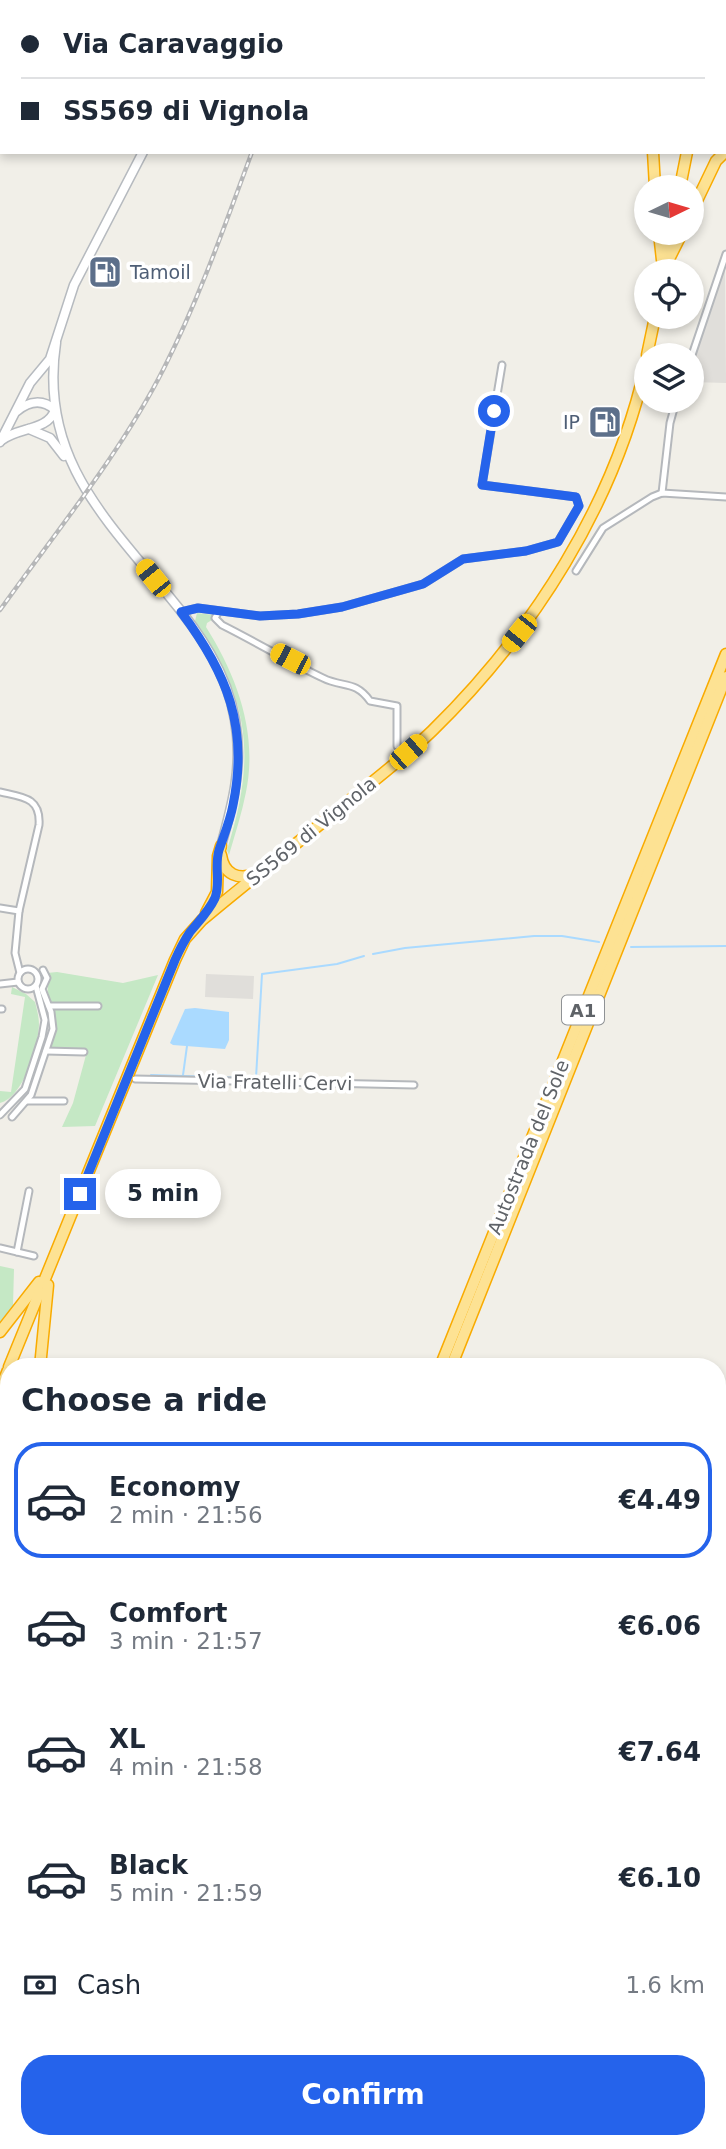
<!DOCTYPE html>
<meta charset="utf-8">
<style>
body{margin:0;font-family:"DejaVu Sans",sans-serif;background:#f2f2f3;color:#1f2937;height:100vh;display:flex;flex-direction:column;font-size:26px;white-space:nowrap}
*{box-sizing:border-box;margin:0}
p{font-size:23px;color:#747a83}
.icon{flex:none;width:38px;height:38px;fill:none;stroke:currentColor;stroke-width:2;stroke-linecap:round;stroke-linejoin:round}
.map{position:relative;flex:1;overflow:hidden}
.details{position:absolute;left:0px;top:1358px;width:726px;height:791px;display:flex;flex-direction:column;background:#fff;border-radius:28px 28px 0 0;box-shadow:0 4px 10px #0003}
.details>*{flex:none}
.guide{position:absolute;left:0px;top:0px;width:726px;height:154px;box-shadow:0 4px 10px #0003;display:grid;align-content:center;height:154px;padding:0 21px;background:#fff}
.needle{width:46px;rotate:85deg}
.fabs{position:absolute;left:634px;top:175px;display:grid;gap:14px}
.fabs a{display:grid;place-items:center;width:70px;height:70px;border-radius:50%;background:#fff;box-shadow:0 4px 10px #0003;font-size:35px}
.end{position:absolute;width:32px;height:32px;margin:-16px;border:9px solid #2563eb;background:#fff;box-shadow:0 0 0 4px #fff}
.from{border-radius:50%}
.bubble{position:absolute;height:49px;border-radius:24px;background:#fff;box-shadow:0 4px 10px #0003;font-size:23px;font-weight:700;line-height:49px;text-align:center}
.car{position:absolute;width:21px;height:42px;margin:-21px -10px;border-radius:9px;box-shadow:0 0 5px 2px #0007;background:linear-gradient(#f5c518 24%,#345 0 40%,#f5c518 0 76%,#345 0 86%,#f5c518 0)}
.guide b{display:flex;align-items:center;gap:24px;height:66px;font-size:26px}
.guide b+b{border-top:2px solid #e0e1e3}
.guide i{width:18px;height:18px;background:#1f2937}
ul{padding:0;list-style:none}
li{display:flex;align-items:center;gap:21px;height:116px;margin:0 14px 10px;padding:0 7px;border:4px solid transparent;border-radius:28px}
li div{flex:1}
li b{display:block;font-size:26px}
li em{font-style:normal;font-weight:700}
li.selected{border-color:#2563eb}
li>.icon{width:63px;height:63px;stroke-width:1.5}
h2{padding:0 21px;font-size:32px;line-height:84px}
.pay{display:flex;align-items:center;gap:18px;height:77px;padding:0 21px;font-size:26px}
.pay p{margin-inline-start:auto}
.action{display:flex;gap:14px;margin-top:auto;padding:14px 21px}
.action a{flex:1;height:80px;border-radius:28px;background:#2563eb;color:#fff;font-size:28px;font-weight:700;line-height:80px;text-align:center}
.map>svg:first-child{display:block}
.industrial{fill:#e0deda}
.green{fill:#c5e8c5}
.water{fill:#aadaff}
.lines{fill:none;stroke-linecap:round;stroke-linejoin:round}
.stream{stroke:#aadaff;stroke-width:2}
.river{stroke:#aadaff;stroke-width:9}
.street-casing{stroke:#b5b8bc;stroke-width:9}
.secondary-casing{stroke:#b6babf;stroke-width:11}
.highway-casing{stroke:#f9ab00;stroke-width:13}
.street{stroke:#fff;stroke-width:5}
.secondary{stroke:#fff;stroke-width:8}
.highway{stroke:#fde293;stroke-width:10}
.rail-casing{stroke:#b6b7b8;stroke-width:4.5}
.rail{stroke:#fff;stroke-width:2;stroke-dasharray:5;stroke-linecap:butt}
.highway-bridge-casing{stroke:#f9ab00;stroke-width:13;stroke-linecap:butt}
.highway-bridge{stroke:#fde293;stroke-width:10}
.route{stroke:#2563eb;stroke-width:9}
.labels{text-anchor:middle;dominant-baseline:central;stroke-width:7;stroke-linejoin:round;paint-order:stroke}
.shield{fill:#fff;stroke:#8f9295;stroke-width:2}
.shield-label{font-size:18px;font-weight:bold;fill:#5f6368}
.service-label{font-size:19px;fill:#4e5e75;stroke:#fff;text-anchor:start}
.street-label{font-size:19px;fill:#5f6368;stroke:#fff}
</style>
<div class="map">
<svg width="726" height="2149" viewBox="0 0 726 2149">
<rect width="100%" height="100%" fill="#f1efe8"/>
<g class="industrial">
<path d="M 725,268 L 726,383 L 691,382 L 691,363 Z"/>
<path d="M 206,974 L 254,976 L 253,999 L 205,997 Z"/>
<path d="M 0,1836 L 9,1846 L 9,2140 L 125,2140 L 122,2149 L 3,2149 L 0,2143 Z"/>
</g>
<g class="green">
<path d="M 197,613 L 214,615 L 215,618 L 207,623 L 206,627 C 237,676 258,733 246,792 C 242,813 235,834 229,855 L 227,850 C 256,758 251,701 195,621 Z"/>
<path d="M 57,972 L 123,983 L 158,975 L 95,1126 L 62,1127 L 73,1103 L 86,1055 L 48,1054 C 52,1041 56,1029 55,1015 C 54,998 43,997 50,978 L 47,973 Z"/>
<path d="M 12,987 L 26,994 L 35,1002 C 37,1010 39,1017 39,1025 C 38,1047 23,1098 0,1103 L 0,1091 L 11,1092 L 25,997 L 11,994 Z"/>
<path d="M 0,1266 L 14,1269 L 13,1306 L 0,1322 Z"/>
<path d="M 718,1639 L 726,1640 L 726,1943 L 718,1939 Z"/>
</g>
<path class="water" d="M 195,1008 L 229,1012 L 229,1040 L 225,1049 L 173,1045 L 170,1043 L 185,1009 Z"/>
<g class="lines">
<g class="stream">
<path d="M 631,947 L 726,946"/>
<path d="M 373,954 L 405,948 L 534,936 L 562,936 L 599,942"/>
<path d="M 151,1075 L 248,1078"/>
<path d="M 183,1075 L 187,1046"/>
<path d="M 256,1078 L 262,974 L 337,964 L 364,956"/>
</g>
<g class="river">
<path d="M 0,1816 L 9,1827"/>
<path d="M 718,2123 L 726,2126"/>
</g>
<defs>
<g id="street">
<path d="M 30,0 L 34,2"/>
<path d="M 691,358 L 726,254"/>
<path d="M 662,493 L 670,423 L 676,401"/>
<path d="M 576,571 L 603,528 L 652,497 L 662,493 L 726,497"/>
<path d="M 219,611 L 215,618 L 222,625 C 256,642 289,662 323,678 C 343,688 355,680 370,701 L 397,706 L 397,746"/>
<path d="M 181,612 L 198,608 L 260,616 L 298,614 L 342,607 L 423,584 L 463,559 L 526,551 L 558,542 L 579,506 L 576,497 L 482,485 L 502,365"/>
<path d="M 0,792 C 22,797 41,797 39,825 L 19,911 L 15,953 L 20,973"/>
<path d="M 0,908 L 19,911"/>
<circle cx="28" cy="979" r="10"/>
<path d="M 0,984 L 18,982"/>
<path d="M 49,1006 L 98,1006"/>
<path d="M 0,1009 L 2,1009"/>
<path d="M 46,1051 L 84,1052"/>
<path d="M 135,1079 L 414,1085"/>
<path d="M 27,1101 L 64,1101"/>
<path d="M 0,1115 L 25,1089 L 42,1037 L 45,1020 L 36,986"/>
<path d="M 12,1117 L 31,1095 L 53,1029 L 51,1012 L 42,989 L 47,978 L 43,970"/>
<path d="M 0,1248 L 34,1256"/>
<path d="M 17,1252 L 29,1191"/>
<path d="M 0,1960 L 9,1956"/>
</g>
<g id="secondary">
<path d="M 206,2 L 207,0"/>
<path d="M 724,141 L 726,142"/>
<path d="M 56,343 C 39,454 103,517 168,595 C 199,632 227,672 235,720 C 243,765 233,803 221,846"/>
<path d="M 17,411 C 29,401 43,399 55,410"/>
<path d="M 29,429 L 50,438 L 64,456"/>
<path d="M 2,440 C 18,427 48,431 55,410"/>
<path d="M 0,442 L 30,383 L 50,359 L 74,285 L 143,152"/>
<path d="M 718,1639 L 726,1640"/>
</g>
<g id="highway">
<path d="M 717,2 L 718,0"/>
<path d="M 724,76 L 726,124"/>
<path d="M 653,152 L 655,187"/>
<path d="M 680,187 L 687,152"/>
<path d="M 691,213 L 716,161 L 726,151"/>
<path d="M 659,233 L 662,260"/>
<path d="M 666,257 L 671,233"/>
<path d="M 663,271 L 682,233"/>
<path d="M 647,355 L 655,317"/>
<path d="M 221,855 C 224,875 238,880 256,874"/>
<path d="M 206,913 L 217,892 L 218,856 L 221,846"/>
<path d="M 0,1332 L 39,1282"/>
<path d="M 9,1367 L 175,960 L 185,939 L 202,920 C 252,878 304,838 355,796 C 381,775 408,754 432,731 C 533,632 615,504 646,364"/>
<path d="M 40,1367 L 48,1285"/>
<path d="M 440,1367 L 726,654"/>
<path d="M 451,1367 L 726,677"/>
<path d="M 0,1440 L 9,1429"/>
<path d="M 131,2149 L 135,2140"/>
<path d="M 139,2149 L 142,2140"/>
</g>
</defs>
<use href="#street" class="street-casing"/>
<use href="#secondary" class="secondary-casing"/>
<use href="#highway" class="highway-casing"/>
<use href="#street" class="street"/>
<use href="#secondary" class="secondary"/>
<use href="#highway" class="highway"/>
<defs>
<g id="rail">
<path d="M 307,2 L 308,0"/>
<path d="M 0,610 C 55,533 121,453 164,368 C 199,299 225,225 252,152"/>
</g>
</defs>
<use href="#rail" class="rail-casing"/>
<use href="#rail" class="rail"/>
<defs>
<path id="highway-bridge" d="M 0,1390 L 8,1370"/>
</defs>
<use href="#highway-bridge" class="highway-bridge-casing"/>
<use href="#highway-bridge" class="highway-bridge"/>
</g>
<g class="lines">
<path class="route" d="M 80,1194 L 175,960 C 179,951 184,941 190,932 C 199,921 209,911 215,898 C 221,882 214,866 219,850 C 224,835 230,821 233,805 C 249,727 227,673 181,612 L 198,608 L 260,616 L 298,614 L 342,607 L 423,584 L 463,559 L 526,551 L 558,542 L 579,506 L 576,497 L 482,485 L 494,411"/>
</g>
<defs>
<symbol id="fuel-square" viewBox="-11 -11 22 22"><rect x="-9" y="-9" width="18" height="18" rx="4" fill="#5c6f8a" stroke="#fff"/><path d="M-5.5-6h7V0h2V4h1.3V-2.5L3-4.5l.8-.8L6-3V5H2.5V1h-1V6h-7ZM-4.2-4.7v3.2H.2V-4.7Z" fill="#fff"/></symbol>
</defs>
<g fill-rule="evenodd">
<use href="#fuel-square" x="86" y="253" width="38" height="38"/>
<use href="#fuel-square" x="586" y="403" width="38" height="38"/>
</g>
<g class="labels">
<rect class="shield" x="562" y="995.5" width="42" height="29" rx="5"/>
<g class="shield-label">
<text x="583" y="1010">A1</text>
</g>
<g class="service-label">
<text x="130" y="272">Tamoil</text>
<text x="580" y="422" text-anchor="end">IP</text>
</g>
<g class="street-label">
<text transform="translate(311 831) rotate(-39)">SS569 di Vignola</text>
<text transform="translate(275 1082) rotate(1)">Via Fratelli Cervi</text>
<text transform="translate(528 1147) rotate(-68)">Autostrada del Sole</text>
</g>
</g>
</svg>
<div class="fabs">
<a><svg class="needle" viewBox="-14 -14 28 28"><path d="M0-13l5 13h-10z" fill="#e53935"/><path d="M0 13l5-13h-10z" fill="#747a83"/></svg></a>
<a><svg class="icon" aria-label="locate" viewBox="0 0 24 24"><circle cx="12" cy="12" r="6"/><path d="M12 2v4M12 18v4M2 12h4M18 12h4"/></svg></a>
<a><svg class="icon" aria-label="layers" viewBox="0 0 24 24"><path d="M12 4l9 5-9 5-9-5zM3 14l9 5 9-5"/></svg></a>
</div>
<i class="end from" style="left:494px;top:411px"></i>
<i class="end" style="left:80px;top:1194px"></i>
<div class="bubble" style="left:105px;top:1169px;width:116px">5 min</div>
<i class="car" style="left:153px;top:578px;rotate:321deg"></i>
<i class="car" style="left:519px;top:633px;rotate:219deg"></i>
<i class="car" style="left:290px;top:659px;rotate:297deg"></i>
<i class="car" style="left:408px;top:752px;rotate:49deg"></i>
<div class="guide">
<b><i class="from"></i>Via Caravaggio</b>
<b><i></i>SS569 di Vignola</b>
</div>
<section class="details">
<h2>Choose a ride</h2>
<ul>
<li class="selected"><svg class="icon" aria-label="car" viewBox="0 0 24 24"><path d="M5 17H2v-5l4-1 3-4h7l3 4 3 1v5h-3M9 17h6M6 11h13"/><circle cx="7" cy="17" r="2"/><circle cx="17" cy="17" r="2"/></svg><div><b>Economy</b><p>2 min · 21:56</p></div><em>€4.49</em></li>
<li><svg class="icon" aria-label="car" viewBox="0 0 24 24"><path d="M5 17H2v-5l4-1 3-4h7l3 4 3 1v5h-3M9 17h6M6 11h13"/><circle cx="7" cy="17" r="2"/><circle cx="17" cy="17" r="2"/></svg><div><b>Comfort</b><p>3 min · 21:57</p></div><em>€6.06</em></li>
<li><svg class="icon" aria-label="car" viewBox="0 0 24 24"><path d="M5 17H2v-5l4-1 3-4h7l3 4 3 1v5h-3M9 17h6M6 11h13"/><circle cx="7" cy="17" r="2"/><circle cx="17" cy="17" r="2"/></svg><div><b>XL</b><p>4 min · 21:58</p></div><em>€7.64</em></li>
<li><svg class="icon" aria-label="car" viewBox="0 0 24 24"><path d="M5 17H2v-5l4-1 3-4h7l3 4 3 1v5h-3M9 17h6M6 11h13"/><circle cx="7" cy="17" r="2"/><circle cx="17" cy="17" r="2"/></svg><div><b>Black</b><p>5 min · 21:59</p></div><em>€6.10</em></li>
</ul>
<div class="pay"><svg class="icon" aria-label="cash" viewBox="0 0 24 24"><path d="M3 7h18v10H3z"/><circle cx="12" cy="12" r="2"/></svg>Cash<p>1.6 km</p></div>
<div class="action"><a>Confirm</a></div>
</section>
</div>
